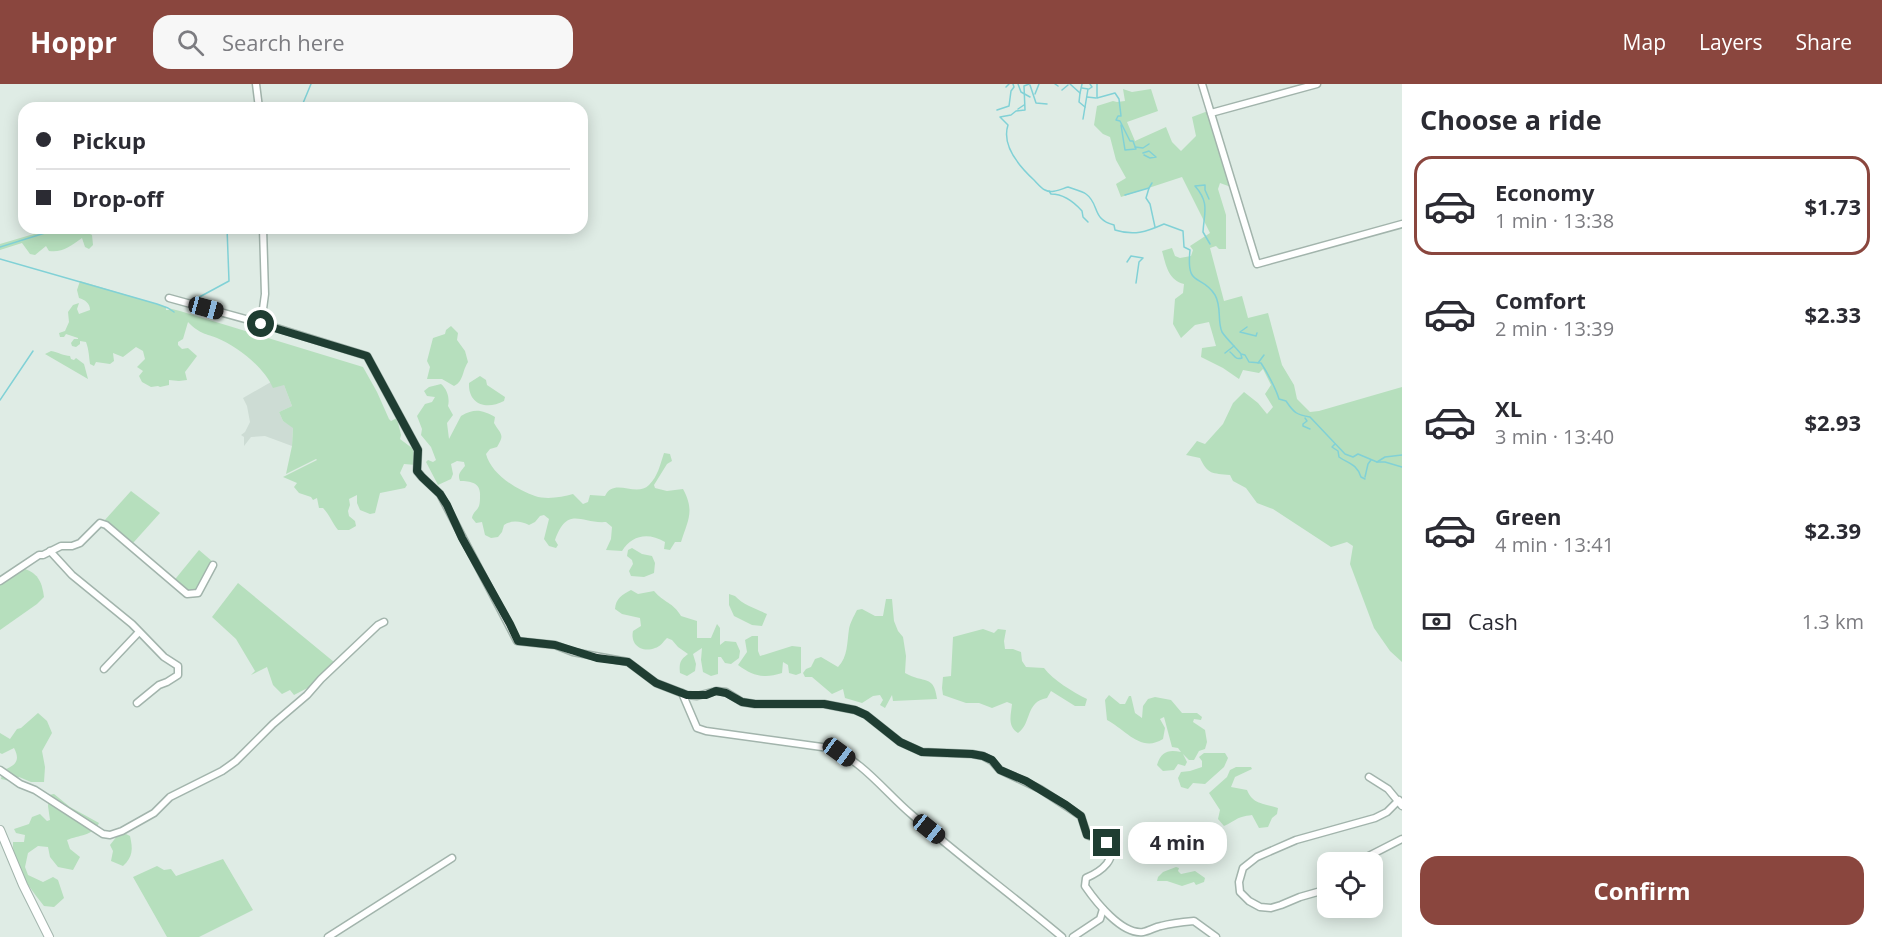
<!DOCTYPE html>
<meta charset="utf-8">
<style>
body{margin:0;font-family:"Open Sans",sans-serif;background:#f7f7f7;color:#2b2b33;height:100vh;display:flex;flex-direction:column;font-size:22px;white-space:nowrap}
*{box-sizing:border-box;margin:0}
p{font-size:20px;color:#7c7c81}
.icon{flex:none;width:33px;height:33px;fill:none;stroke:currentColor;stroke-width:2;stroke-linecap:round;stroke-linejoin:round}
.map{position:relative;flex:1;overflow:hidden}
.panel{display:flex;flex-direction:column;background:#fff;width:480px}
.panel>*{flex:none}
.banner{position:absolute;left:18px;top:18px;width:570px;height:132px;border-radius:18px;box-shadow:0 3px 15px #0003;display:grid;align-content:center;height:132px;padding:0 18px;background:#fff}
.buttons{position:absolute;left:1317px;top:768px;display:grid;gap:12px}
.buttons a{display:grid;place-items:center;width:66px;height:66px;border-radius:12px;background:#fff;box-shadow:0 3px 15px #0003;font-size:30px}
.end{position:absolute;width:27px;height:27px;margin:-14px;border:8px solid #1f3d32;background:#fff;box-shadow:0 0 0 3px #fff}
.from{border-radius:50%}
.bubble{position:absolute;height:42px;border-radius:18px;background:#fff;box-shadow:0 3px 15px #0003;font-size:20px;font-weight:700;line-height:42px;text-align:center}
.car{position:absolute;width:18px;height:36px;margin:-18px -9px;border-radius:8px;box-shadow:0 0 4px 2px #0007;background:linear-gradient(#222 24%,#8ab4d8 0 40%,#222 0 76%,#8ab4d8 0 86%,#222 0)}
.banner b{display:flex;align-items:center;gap:21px;height:57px;font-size:22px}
.banner b+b{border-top:2px solid #e1e1e2}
.banner i{width:15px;height:15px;background:#2b2b33}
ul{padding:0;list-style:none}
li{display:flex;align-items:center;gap:18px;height:99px;margin:0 12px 9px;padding:0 6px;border:3px solid transparent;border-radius:18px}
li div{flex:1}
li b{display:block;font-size:22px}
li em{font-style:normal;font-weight:700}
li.selected{border-color:#8a463e}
li>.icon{width:54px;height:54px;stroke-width:1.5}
h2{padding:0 18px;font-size:27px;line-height:72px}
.pay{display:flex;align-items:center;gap:15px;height:66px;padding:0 18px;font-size:22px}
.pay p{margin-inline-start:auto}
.primary-button{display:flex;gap:12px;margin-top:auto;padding:12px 18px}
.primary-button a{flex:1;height:69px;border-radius:18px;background:#8a463e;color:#fff;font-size:24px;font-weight:700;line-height:69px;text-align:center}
header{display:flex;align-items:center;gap:36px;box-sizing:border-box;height:84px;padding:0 30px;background:#8a463e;color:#fff}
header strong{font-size:28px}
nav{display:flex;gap:33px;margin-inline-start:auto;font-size:21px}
.search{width:420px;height:54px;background:#f7f7f7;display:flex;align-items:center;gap:15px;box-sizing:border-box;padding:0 21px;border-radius:18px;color:#7c7c81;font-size:22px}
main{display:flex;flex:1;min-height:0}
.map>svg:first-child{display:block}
.built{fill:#cddcd4}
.green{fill:#b6dfbd}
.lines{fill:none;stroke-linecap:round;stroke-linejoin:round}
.stream{stroke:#81d1d6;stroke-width:1.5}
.minor-casing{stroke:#a2b4ac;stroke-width:9}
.tertiary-casing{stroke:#a2b4ac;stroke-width:10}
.minor{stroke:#fff;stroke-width:6}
.tertiary{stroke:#fff;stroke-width:8}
.route{stroke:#1f3d32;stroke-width:8}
</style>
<header>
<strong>Hoppr</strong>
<div class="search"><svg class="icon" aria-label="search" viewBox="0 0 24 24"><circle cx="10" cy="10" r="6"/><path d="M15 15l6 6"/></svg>Search here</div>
<nav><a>Map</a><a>Layers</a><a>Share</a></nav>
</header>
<main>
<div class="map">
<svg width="1402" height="853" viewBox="0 0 1402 853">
<rect width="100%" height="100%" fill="#dfece5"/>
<path class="built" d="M 271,298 L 284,301 L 292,322 L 279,328 L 283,337 L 293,343 L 292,362 L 265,352 L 251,353 L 244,362 L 244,353 L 241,351 L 245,348 L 250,338 L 247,322 L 243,314 Z"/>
<g class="green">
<path d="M 1123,5 L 1132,8 L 1151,5 L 1158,27 L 1127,38 L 1135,57 L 1166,43 L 1172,58 L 1181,67 L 1196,52 L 1192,33 L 1208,27 L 1231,103 L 1220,99 L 1218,105 L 1226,131 L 1226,165 L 1219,165 L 1216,162 L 1210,164 L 1224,217 L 1242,212 L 1248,234 L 1268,229 L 1282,281 L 1294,301 L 1297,315 L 1310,328 L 1319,327 L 1402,303 L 1402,578 L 1390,567 L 1374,544 L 1350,480 L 1353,462 L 1347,458 L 1331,463 L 1273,425 L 1257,419 L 1246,404 L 1233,397 L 1230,391 C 1212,389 1208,391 1200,374 L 1186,371 L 1197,357 L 1205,360 L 1223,340 L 1233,319 L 1244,308 L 1258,319 L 1267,330 L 1273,323 L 1265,310 L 1271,301 L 1263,285 L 1259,289 L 1243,286 L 1239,295 L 1223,284 L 1201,273 L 1202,264 L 1216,262 L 1209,238 L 1195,241 L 1181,254 L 1173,240 L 1175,215 L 1183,209 L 1184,200 C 1168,196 1166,181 1162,167 L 1172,164 L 1175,172 L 1180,174 L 1191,172 L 1193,166 L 1190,162 L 1210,149 L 1182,93 L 1121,113 L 1116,100 L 1126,94 L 1116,76 L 1110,53 L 1103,50 L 1094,41 L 1097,22 L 1113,17 L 1117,18 L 1125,17 Z"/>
<path d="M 54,144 L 89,144 L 88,149 L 92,151 L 93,161 L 89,165 L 85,163 L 82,154 C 71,162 62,169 49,167 L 46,162 L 35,171 L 30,170 L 22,159 L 0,166 L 0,160 Z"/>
<path d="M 80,197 L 157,220 L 166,223 L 166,226 L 169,226 L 168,224 L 180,227 L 363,283 L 377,308 L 389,335 L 391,337 L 397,334 L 401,351 L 400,355 L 412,364 L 419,375 L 416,381 L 404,380 L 400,389 L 407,401 L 405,404 L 380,409 L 375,429 L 370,430 L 360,426 L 357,419 L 357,411 L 349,415 L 350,421 L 348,427 L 349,432 L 355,437 L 356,442 L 349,446 L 338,446 C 332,439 330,431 323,424 L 319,424 L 317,414 L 313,416 L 311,413 L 299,409 L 294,403 L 297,399 L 283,393 L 317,376 L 316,375 L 286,390 L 292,362 L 293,344 L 283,337 L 279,328 L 292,322 L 284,301 L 273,304 C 264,283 238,263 217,254 C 203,249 199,249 188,238 L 183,255 L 178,258 L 178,261 L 182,265 L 188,264 L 197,272 L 185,288 L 187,296 L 179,297 L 169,296 L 169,301 L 160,303 L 158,302 L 151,303 L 142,298 L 139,292 L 143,287 L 137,283 L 145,275 L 143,267 L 136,263 L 123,273 L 113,269 L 114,277 L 110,280 L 96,278 L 94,282 L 90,280 C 89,273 89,266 86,258 L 80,257 L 80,260 L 76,263 L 72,262 L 71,259 L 74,255 L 78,255 L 78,254 L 66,250 L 64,253 L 60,253 L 59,249 L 65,247 L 69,238 L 68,228 L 73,221 L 79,219 L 77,225 L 79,230 L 90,226 C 90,219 85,216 79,214 L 77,206 Z"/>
<path d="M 451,242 L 458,249 L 457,256 L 465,267 L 468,278 C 462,287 464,297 454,302 L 442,295 L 427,295 L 430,283 L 427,277 L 433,254 L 445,250 L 446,246 Z"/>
<path d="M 51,267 C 58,268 64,272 70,272 L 71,275 L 74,276 L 76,274 L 84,280 L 88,295 L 45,270 Z"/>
<path d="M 480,292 L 486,296 L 487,301 L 505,313 L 504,317 C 487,326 468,321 469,299 Z"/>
<path d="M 441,300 C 447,305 450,314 448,322 L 453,331 L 447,339 L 449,355 L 461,332 C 475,324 482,326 495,333 L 494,339 C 501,351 505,350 497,363 L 490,365 L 486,370 C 491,390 517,406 535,412 C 547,416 562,413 573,410 L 583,420 L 588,418 L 590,411 L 605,412 C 614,393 636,414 649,401 C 658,392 660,381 664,369 L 670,370 L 672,377 L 667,380 L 654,401 L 655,404 L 667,407 L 683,405 C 695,427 688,436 681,458 L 675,458 L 670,466 L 664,465 L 665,458 C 648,448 632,451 622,467 L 606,466 L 611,455 L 612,443 L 606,438 C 580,440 568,421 555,456 L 558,461 L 556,464 L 549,462 L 544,455 L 549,435 L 544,431 L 540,432 L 535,438 L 529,441 C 521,437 511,436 504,441 L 502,448 L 498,453 L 491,454 L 485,451 L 482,438 L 476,439 L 472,434 C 473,428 477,427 479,422 C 480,419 480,415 480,412 C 481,399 471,397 460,397 C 457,390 461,387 465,382 L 464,378 L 457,377 L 451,380 L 453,390 L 451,395 L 438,401 L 426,378 L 428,376 L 433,378 L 436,376 L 431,363 L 421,351 L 422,345 L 417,332 L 425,320 L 432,318 L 435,313 L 427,312 L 424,307 L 429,303 Z"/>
<path d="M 131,407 L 160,429 L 133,459 L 104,437 Z"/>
<path d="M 632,464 L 642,470 L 652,472 L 655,479 L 654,489 L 644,493 L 631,492 L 629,487 L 633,480 L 632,476 L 627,472 L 628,466 Z"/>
<path d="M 199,466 L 213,478 L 196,513 L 192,514 L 172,499 Z"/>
<path d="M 25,485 C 39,490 42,499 44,513 L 37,520 L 0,546 L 0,495 Z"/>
<path d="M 238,499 L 334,578 L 323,596 L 294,611 L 290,606 L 282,610 L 273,601 L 267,583 L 251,591 L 255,587 L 236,555 L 212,533 Z"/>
<path d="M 631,506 L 638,510 L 654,507 C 664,519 673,518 681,532 L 697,537 L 697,554 L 711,554 L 717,540 L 720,544 L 720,561 L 725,557 L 736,558 L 740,567 L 739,574 L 731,580 L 725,579 L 721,573 L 718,573 L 718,590 L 711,592 L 703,588 L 701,576 L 702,564 L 693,570 L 696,580 L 695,587 L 687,592 L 680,589 C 679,579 680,576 688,570 L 678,563 L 672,556 L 667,554 C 663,558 660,563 655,564 C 642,569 630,561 633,547 L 641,542 L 640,534 L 622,530 L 615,525 C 616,514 622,511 631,506 Z"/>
<path d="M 729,510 L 735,512 C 743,521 757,525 767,530 L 762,542 L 752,541 L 734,532 L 729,521 Z"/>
<path d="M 886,515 L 892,515 L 894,537 L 898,547 L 903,553 L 906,572 L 905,589 C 924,600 934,590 937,615 L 893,617 L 892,611 L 885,624 L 880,621 L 883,616 L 880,611 L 873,612 L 862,619 L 845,614 L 843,605 L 832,610 L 812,593 L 805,593 L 803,589 L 806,585 L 811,583 L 815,575 L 821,573 L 838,583 C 848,573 847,558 849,545 C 850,539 854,532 857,526 L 862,525 L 875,532 L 883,532 Z"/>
<path d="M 983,545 L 994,549 L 998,545 L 1006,546 L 1004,557 L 1005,565 L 1013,565 L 1021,568 L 1022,577 L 1026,583 L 1044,584 C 1053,596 1073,608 1087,615 L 1085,622 L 1075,622 L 1051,607 L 1047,614 C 1025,618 1032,639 1018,649 C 1007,642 1011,631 1012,620 L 1007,618 L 992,624 L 979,619 L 966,619 L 943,611 L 942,604 L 943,593 L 951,592 L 953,553 Z"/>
<path d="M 752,552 L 758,552 L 758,567 L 760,572 L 792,562 L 801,563 L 801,589 L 796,591 L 789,589 L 788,581 L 783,578 L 782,589 C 764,595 753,592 738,581 L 747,568 L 745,556 Z"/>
<path d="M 1109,611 L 1120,620 L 1125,620 L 1129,612 L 1131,612 L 1135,629 L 1142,634 L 1143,622 L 1148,615 L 1155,613 L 1171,616 L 1182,629 L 1197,629 L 1202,633 L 1201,636 L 1194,635 L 1193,638 L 1205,646 L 1207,658 L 1205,665 L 1199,667 L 1194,676 L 1189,676 L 1183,670 L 1187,678 L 1185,682 L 1178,680 L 1174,686 L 1163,687 L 1157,681 C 1161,668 1168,665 1181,668 L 1178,664 L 1172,663 L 1164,633 L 1160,635 L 1165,644 L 1163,655 C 1141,669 1126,646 1107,636 L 1105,616 Z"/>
<path d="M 38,629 L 47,637 L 52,649 L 42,667 L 45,683 L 44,698 L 31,698 L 19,693 L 10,697 L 1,695 L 3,686 C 15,682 21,677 14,664 L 2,670 L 0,669 L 0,649 L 10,655 L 17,645 L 21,644 Z"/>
<path d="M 1204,669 L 1225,669 L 1228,674 L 1224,683 L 1205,700 L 1193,699 L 1188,705 L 1181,703 L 1178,694 L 1181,688 L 1190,687 L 1202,683 L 1202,677 L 1199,673 Z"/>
<path d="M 1236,683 L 1251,683 L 1252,685 L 1235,693 L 1231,703 L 1247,706 C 1253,721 1264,719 1278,724 L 1277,730 L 1272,734 L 1268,743 L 1259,744 L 1252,731 C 1236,733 1237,736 1224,742 L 1218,735 L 1220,726 L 1209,709 L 1227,693 L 1230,686 Z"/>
<path d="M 54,710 L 70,723 L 99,739 C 93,752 79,751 67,756 L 70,765 L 80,773 L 73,786 L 58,783 L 50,773 L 48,763 L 38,762 L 28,769 L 25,783 L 28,791 L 43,798 L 53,793 L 58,796 L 64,814 L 54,823 L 44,822 C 30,804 12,782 13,758 L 24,758 L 25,751 L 16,749 L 14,745 L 29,740 L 32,733 L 40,730 L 47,737 L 50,736 L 48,722 L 49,711 Z"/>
<path d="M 126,750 L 130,752 C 133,765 133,773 123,782 L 111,777 L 113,767 L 110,761 L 117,752 Z"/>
<path d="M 223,775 L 253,826 L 199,853 L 167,853 L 133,793 L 157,782 L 164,786 L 171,785 L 176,792 Z"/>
<path d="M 1176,783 L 1179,784 L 1178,787 L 1181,790 L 1195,787 L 1205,794 L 1204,798 L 1196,801 L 1194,798 L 1182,802 L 1167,797 L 1157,797 L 1158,793 L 1163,788 Z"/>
</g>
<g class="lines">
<g class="stream">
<path d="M 1018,0 L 1021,8 L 1030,13"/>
<path d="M 1029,0 L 1024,2 L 1025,26 L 1016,27 L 1011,31 L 1000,33 L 1008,41 C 1001,62 1020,83 1034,96 C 1037,99 1041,104 1045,106 C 1052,110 1061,105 1068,103 C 1073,105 1082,107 1086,110 C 1100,120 1091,135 1114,141 L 1115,146 C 1134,152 1146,148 1164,140 L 1183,147 L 1184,163 L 1190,166 C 1186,205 1201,189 1215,211 C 1222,223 1217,237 1222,248 C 1225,253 1237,265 1241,270 L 1245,271 L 1249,278 L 1261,279 C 1267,288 1276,305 1279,315 L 1286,317 C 1294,329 1297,331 1310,333 L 1345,370 L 1353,373 L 1358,370 L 1377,378 L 1385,378 L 1402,383"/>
<path d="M 1055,0 L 1058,2"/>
<path d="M 1070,0 L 1080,9 L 1079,18 L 1085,23"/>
<path d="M 1097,0 L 1097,14 L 1115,9 L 1119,15 L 1121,32 L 1118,32 L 1116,36 L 1120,37 L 1130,57 L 1133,57 L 1136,65 L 1125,66 L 1121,41"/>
<path d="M 1030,1 L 1036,19 L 1047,20"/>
<path d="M 1006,3 L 1009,0"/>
<path d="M 1082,4 L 1088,5 L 1083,35"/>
<path d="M 1089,5 L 1092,3 L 1090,0"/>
<path d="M 1062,6 L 1068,1"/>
<path d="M 1080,9 L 1082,0"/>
<path d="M 1035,10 L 1039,0"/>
<path d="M 1087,13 L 1096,14"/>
<path d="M 301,24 L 311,0"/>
<path d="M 1018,25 L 1024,21"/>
<path d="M 997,26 L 1009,22 L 1011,7 L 1014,3 L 1013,0"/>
<path d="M 1135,63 L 1143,64 L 1149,60"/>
<path d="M 1143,69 L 1149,67 L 1156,73 L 1150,74 L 1144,71"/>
<path d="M 1152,99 L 1149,104 L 1146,114 L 1150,120 L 1155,143"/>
<path d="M 1049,107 L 1051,110 C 1064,110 1074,118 1082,127 L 1083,133 L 1088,138"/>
<path d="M 1125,111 L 1149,104"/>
<path d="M 1209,115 L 1205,106 L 1205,101 L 1195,102 C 1210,119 1204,129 1203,148 L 1210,160"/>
<path d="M 0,163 L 61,144"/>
<path d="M 0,175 L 157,220 L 168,224 L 174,228"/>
<path d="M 1127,178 L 1131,172 L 1143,174 L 1139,178 L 1136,199"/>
<path d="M 192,217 L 229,197 L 227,144"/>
<path d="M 1247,243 L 1240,248 L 1256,252 L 1257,249"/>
<path d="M 1230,268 C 1235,272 1235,276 1242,274 L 1241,271"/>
<path d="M 1225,269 L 1234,262"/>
<path d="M 1258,279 L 1264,271"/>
<path d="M 0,316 L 33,267"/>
<path d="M 1305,334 L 1307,337 L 1303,340 L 1303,342 L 1310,345"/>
<path d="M 1335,360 L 1332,363 L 1338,367 L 1339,373 C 1349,380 1357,380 1361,393 L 1365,395"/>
<path d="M 1377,378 L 1385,373 L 1402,371"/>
<path d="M 1365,393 L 1368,380 L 1371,376"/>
</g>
<defs>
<g id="minor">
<path d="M 256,0 L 259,24"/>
<path d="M 1202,0 L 1257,180 L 1402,140"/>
<path d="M 1211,29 L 1317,0"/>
<path d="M 169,214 L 267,241 L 367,272 L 418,366 L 417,387 L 422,393 L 440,410 L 517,557 L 555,561 L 573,568 L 628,578 L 656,599 L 687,611 L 697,612 L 716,607 L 726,608 L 742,618 L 755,620 L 824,620 L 855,626 L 866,631 L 900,658 L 922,668 L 972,670 L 983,672 L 992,677 L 1000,686 L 1040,705 L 1081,732 L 1087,751 C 1093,754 1101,753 1105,758 C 1121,774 1100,788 1086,794 L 1085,802 C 1096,818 1122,851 1143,848 C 1149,847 1155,843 1161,842 C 1172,839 1183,838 1194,837 L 1216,853"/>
<path d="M 261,240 L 265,210 L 263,144"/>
<path d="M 50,467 L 72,491 L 132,540 L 164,573 L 178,582 L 178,591 L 167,598 L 159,601 L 137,619"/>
<path d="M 0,497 L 39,471 L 43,471 L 61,462 L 72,462 L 80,459 L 100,439 L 106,441 L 187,510 L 198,509 L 213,481"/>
<path d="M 104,585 L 139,548"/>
<path d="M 682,609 L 697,644 L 706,647 L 829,664 C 861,675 886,709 911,730 C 960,773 1012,811 1062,853"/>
<path d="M 0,686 L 20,700 L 35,706 L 103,750 L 110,751 L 122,747 L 154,729 L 170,713 L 222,687 L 236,677 L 273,640 L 307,611 L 321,595 L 378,541 L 384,538"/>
<path d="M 1369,693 L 1388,705 L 1402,722"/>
<path d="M 1357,778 L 1402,755"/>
<path d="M 1328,802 L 1321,807 L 1300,813 L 1281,821 L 1271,824 L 1260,823 L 1249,817 L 1240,808 L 1239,798 L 1243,784 L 1257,773 L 1296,756 L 1375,734 L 1387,728 L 1399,716"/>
<path d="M 328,853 L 452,774"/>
<path d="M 1073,853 L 1100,835 L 1103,825"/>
</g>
<path id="tertiary" d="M 0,746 L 23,801 L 49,853"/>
</defs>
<use href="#minor" class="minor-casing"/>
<use href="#tertiary" class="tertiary-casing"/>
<use href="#minor" class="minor"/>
<use href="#tertiary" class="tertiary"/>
</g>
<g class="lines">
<path class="route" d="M 261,240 L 367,272 L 418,366 L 417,387 L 422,393 L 440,410 L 447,421 L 462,454 L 510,540 L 518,557 L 555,561 L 597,574 L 628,578 L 656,599 L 687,611 L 706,611 L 716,607 L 726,609 L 742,618 L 755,620 L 824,620 L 855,626 L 866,631 L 900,658 L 922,668 L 972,670 L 983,672 L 992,676 L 1000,686 L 1026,697 L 1066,721 L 1081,732 L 1087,751 L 1102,755 L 1107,759"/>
</g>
</svg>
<div class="buttons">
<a><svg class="icon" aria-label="locate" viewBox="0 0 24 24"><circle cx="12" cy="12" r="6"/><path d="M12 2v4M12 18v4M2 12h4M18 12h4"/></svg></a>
</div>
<i class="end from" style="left:261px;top:240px"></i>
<i class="end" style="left:1107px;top:759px"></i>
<div class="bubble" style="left:1128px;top:738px;width:99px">4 min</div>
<i class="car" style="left:206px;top:224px;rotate:105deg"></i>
<i class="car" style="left:839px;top:668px;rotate:126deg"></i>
<i class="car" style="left:929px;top:745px;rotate:129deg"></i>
<div class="banner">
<b><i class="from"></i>Pickup</b>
<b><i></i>Drop-off</b>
</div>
</div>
<section class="panel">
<h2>Choose a ride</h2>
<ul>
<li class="selected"><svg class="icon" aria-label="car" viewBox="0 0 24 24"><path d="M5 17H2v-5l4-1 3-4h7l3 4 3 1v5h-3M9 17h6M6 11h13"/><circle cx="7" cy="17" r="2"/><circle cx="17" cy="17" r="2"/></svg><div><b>Economy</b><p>1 min · 13:38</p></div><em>$1.73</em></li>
<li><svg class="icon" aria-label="car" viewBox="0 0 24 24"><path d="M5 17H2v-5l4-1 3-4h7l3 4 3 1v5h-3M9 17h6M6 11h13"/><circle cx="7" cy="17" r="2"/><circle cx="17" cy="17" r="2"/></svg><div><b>Comfort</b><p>2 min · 13:39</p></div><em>$2.33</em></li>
<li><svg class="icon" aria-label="car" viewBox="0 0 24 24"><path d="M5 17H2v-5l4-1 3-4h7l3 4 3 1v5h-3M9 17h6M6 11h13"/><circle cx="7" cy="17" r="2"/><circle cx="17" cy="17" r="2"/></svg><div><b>XL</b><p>3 min · 13:40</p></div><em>$2.93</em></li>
<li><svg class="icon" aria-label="car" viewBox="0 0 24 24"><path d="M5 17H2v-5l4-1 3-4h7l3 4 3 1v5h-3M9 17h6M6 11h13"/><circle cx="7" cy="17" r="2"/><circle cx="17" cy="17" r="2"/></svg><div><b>Green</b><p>4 min · 13:41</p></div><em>$2.39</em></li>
</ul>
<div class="pay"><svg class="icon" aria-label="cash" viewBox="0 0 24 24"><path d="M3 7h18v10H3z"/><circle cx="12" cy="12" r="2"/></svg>Cash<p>1.3 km</p></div>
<div class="primary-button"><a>Confirm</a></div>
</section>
</main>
